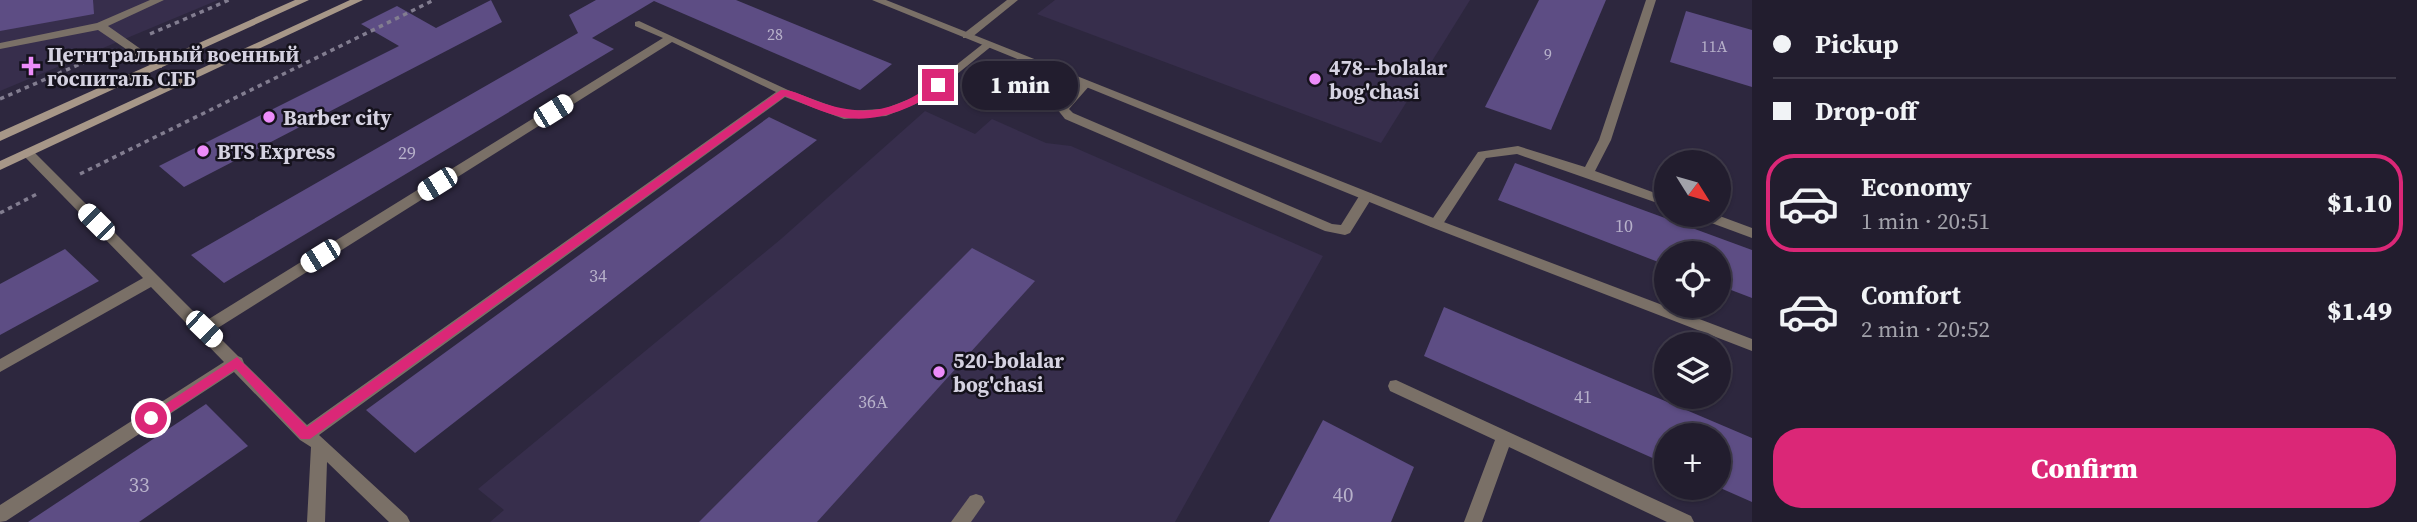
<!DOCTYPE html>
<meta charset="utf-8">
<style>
body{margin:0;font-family:"Source Serif 4",serif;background:#2e2a3a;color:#f1f3f6;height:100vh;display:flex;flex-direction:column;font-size:26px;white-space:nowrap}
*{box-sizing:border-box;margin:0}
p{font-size:23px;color:#a2a2aa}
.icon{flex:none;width:38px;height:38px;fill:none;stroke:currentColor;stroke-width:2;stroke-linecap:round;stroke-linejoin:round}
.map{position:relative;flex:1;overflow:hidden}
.side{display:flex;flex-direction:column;background:#221d2e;width:665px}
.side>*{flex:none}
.hud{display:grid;align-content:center;height:154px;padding:0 21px;background:#221d2e}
.needle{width:46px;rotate:127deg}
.buttons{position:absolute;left:1654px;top:150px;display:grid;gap:14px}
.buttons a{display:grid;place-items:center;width:77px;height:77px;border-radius:50%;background:#221d2e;box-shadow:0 2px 5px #0004,0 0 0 2px #3f3b4a;font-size:35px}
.end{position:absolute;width:32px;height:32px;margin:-16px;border:9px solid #db2777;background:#fff;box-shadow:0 0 0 4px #fff}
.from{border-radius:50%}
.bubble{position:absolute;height:49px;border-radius:24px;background:#221d2e;box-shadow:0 2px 5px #0004,0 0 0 2px #3f3b4a;font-size:23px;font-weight:800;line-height:49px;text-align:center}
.car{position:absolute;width:21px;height:42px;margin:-21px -10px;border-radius:9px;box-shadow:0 0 5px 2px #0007;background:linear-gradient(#fff 24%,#345 0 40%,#fff 0 76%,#345 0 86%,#fff 0)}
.hud b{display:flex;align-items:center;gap:24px;height:66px;font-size:26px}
.hud b+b{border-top:2px solid #3f3b4a}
.hud i{width:18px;height:18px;background:#f1f3f6}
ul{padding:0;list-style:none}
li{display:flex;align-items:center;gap:21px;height:98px;margin:0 14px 10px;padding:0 7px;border:4px solid transparent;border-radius:28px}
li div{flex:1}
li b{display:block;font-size:26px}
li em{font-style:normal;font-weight:800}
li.on{border-color:#db2777}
li>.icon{width:63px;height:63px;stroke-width:1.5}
.action{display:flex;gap:14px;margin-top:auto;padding:14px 21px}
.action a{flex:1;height:80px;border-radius:28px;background:#db2777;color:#fff;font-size:28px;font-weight:800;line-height:80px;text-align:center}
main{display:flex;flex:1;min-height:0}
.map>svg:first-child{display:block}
.built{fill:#372e4c}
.building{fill:#5d4d84}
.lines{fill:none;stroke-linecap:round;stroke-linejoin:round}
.path{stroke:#827d90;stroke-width:3.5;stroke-dasharray:4.5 4.5;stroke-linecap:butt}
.lane{fill:#7a7067;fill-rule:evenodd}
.street{fill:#7a7067;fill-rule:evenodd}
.secondary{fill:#a79788;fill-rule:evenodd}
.route{fill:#db2777}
.poi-dot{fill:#ed8cfa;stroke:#15121c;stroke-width:2.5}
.labels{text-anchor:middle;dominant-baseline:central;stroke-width:5;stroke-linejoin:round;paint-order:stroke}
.far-number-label{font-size:16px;fill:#b7b1ca}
.number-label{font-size:18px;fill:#b7b1ca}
.poi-label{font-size:21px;font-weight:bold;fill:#d5d2e1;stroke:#15121c;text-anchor:start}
.near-number-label{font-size:21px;fill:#b7b1ca}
</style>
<main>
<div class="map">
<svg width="1752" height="522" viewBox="0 0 1752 522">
<rect width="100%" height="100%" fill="#2d273e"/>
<g class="built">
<path d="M 0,0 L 218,0 L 0,91 Z"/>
<path d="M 1055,0 L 1470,0 L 1381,143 L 1037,14 Z"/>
<path d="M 925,111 L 975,134 L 992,119 L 1046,143 L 1071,146 L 1323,256 L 1175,522 L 490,522 L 504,510 L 478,489 L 781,239 Z"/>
</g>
<g class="building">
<path d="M 0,0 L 93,0 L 94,14 L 0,31 Z"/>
<path d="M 491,0 L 502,22 L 184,187 L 159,166 L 399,46 L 361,24 L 397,6 L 436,28 Z"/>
<path d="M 596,0 L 736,0 L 892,64 L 860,90 L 654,1 L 592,38 L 614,49 L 224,283 L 191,255 L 578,33 L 569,15 Z"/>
<path d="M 1539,0 L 1606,0 L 1551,130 L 1485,107 Z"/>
<path d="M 1686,11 L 1752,30 L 1752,87 L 1670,62 Z"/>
<path d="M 769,117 L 817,140 L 415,453 L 366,410 Z"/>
<path d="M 1515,163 L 1752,250 L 1752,298 L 1718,285 L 1718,254 L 1666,254 L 1666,265 L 1498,200 Z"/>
<path d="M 972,248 L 1035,281 L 817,522 L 699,522 Z"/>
<path d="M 65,249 L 99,281 L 0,335 L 0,284 Z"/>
<path d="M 1444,307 L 1752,438 L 1752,502 L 1718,487 L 1718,436 L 1666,436 L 1666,464 L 1424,356 Z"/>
<path d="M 206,404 L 248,446 L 139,522 L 28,522 Z"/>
<path d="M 1323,420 L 1414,467 L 1391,522 L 1269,522 Z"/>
</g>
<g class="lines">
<g class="path">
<path d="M 150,34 L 229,0"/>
<path d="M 0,99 L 103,54"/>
<path d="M 80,174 L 434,0"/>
<path d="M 0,213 L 37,194"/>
</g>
<g class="lane">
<path d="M 150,0 L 164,0 L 108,26 L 162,64 L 162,68 L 154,68 L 98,30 L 0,49 L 0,43 L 97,23 Z"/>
<path d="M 1007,0 L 1018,0 L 971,38 L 963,38 L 963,34 Z"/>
<path d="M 1646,0 L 1656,0 L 1611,140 L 1595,171 L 1666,197 L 1666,206 L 1517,154 L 1486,158 L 1441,227 L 1431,227 L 1429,224 L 1431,221 L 1478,152 L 1518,146 L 1585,167 L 1599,140 Z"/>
<path d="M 639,21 L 788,90 L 845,111 L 884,109 L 917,96 L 984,43 L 988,42 L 993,45 L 925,100 L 886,116 L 844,119 L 785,97 L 319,435 L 407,516 L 410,522 L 389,522 L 327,462 L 325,522 L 307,522 L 311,447 L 300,440 L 234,372 L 6,521 L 0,522 L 0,505 L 224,362 L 151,287 L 0,372 L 0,359 L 143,278 L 24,156 L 22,153 L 24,150 L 32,150 L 204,322 L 663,38 L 635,26 L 635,22 ZM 672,42 L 776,92 L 307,425 L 244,363 L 242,358 L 238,356 L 213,331 Z"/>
<path d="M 1085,81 L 1091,84 L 1069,109 L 1073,113 L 1332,224 L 1341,225 L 1361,193 L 1371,193 L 1373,196 L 1350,233 L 1345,235 L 1325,231 L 1065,119 L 1057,109 L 1081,82 Z"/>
<path d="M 1696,215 L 1717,215 L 1752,228 L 1752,238 L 1698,218 Z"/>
<path d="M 1396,380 L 1691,516 L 1694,522 L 1667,522 L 1509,447 L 1482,522 L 1464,522 L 1495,440 L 1390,391 L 1388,386 L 1390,381 Z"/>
<path d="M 976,494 L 982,496 L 985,502 L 971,522 L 951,522 L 970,496 Z"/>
</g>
<path class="street" d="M 872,0 L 886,0 L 1441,221 L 1752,339 L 1752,351 L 1431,227 Z"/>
<g class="secondary">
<path d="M 295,0 L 309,0 L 0,141 L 0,132 Z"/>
<path d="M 350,0 L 363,0 L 0,170 L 0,161 Z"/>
</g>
</g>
<path class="route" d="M 934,83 L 942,85 C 919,108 875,124 842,117 C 823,113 803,103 785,96 L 310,439 L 301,439 L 236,369 L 156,422 L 151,423 L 144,418 L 237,357 L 307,427 L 781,90 C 792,89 806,97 817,101 C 862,118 896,112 934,83 Z"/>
<g class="poi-dot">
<path d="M27.5 55.5h7v7h7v7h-7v7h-7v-7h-7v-7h7z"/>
<circle cx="1315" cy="79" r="7"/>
<circle cx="269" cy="117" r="7"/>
<circle cx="203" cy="151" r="7"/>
<circle cx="939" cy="372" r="7"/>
</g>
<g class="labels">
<g class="far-number-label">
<text x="775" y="34">28</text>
<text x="1714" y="46">11A</text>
<text x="1548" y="54">9</text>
</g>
<g class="number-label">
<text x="407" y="152">29</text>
<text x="1624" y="225">10</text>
<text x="598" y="275">34</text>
<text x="1583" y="396">41</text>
<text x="873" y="401">36A</text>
</g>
<g class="poi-label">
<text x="47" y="54">Цетнтральный военный<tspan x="47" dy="24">госпиталь СГБ</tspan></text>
<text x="1329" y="67">478--bolalar<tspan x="1329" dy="24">bog'chasi</tspan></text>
<text x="283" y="117">Barber city</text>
<text x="217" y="151">BTS Express</text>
<text x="953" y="360">520-bolalar<tspan x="953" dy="24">bog'chasi</tspan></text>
</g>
<g class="near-number-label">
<text x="139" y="484">33</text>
<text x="1343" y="494">40</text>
</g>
</g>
</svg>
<div class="buttons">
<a><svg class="needle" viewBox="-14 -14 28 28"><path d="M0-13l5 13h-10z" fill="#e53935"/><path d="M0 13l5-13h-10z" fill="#a2a2aa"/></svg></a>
<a><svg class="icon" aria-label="locate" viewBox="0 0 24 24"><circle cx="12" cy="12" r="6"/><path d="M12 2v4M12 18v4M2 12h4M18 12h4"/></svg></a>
<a><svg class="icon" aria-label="layers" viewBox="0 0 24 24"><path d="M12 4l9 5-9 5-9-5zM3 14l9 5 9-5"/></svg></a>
<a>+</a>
</div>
<i class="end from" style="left:151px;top:418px"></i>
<i class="end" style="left:938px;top:85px"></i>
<div class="bubble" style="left:962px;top:61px;width:116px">1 min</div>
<i class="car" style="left:553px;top:111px;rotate:58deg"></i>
<i class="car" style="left:437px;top:184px;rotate:238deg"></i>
<i class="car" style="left:96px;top:222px;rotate:315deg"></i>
<i class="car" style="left:320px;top:256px;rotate:238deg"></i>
<i class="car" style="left:204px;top:329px;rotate:134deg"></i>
</div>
<section class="side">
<div class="hud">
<b><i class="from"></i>Pickup</b>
<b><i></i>Drop-off</b>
</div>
<ul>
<li class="on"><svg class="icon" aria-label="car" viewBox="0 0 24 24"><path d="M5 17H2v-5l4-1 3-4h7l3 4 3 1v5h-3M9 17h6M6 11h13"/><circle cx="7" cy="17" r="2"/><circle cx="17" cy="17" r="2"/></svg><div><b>Economy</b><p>1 min · 20:51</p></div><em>$1.10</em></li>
<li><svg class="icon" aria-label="car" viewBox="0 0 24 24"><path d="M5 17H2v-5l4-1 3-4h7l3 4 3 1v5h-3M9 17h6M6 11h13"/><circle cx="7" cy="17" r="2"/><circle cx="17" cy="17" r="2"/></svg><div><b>Comfort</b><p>2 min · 20:52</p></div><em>$1.49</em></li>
</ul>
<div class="action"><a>Confirm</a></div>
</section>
</main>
